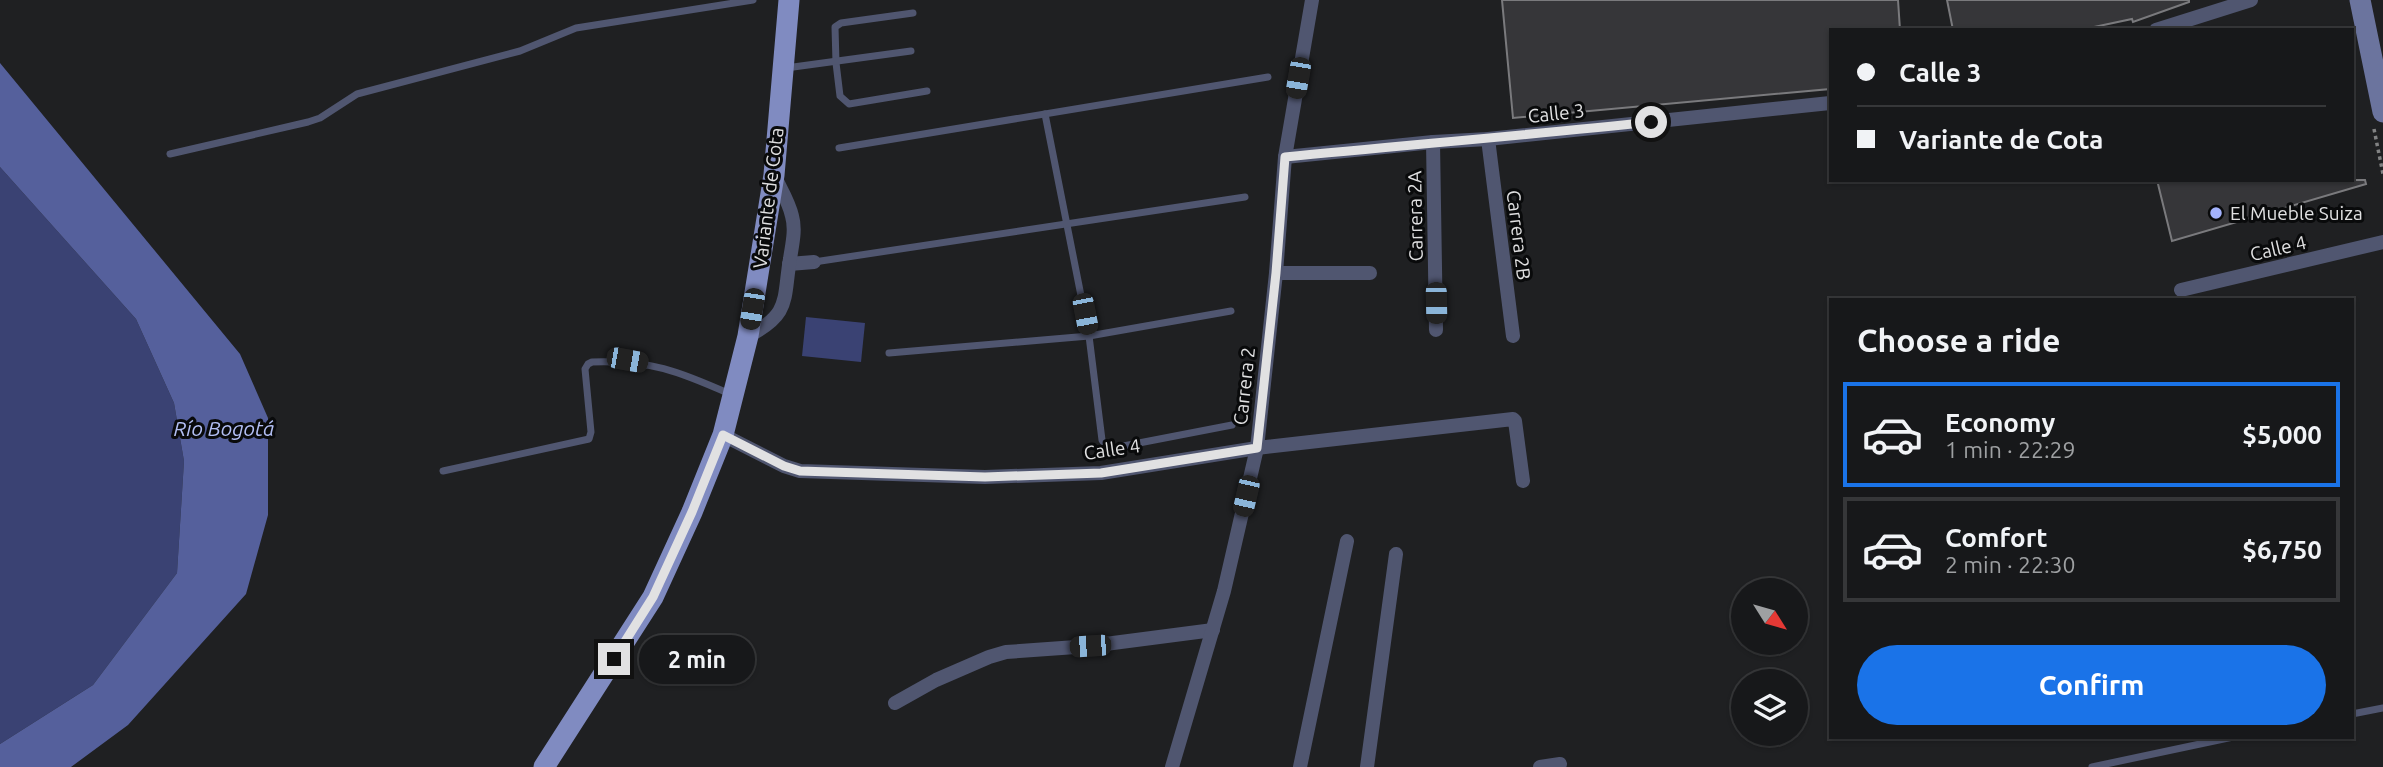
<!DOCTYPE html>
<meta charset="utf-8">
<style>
body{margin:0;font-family:Ubuntu,sans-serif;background:#242527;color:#f1f3f6;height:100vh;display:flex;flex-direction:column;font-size:26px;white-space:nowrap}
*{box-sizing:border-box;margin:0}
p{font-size:23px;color:#9ea0a2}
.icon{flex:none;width:38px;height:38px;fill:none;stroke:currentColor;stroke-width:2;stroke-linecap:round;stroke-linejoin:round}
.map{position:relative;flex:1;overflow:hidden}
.drawer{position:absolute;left:1829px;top:298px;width:525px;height:441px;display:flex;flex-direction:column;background:#17181a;border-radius:0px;box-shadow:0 2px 5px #0004,0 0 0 2px #363739}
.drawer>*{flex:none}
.guide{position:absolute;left:1829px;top:28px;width:525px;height:154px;border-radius:0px;box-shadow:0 2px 5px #0004,0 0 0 2px #363739;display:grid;align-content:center;height:154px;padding:0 28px;background:#17181a}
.needle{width:46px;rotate:127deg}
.controls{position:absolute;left:1731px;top:578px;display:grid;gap:14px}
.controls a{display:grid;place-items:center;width:77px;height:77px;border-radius:50%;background:#17181a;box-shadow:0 2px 5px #0004,0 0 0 2px #363739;font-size:35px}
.end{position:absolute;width:32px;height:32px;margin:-16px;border:9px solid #e1e1e2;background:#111;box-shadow:0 0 0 4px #111}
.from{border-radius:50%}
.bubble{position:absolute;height:49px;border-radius:24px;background:#17181a;box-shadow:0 2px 5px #0004,0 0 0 2px #363739;font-size:23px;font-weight:700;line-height:49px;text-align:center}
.car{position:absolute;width:21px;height:42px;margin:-21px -10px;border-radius:9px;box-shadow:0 0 5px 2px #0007;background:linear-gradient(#222 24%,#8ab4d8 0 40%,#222 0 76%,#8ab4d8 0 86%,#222 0)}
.guide b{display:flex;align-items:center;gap:24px;height:66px;font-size:26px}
.guide b+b{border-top:2px solid #363739}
.guide i{width:18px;height:18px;background:#f1f3f6}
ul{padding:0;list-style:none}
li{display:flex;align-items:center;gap:21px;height:105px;margin:0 14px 10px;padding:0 14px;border:4px solid #363739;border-radius:0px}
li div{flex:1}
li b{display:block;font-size:26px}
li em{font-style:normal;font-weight:700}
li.on{border-color:#1a73e8}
li>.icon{width:63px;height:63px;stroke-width:1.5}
h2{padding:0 28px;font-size:32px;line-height:84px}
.button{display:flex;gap:14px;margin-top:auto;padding:14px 28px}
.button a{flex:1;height:80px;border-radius:42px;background:#1a73e8;color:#fff;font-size:28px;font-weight:700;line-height:80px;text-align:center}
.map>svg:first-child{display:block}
.green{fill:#3a4273}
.water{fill:#55609c}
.building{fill:#363639;stroke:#7a7a7d;stroke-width:2}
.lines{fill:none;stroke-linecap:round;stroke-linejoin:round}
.path{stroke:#818283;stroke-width:3.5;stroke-dasharray:3.5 3.5;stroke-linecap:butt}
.lane{stroke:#505670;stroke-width:7}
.street{stroke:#505670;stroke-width:14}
.secondary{stroke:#6b749e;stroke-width:21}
.primary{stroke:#808bc1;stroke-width:21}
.route{stroke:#e1e1e2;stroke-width:9}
.poi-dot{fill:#a3b2fd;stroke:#090a0b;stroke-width:2.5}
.labels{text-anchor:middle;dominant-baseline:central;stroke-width:6;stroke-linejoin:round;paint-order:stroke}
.street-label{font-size:19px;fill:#e1e1e2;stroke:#090a0b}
.poi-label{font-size:19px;fill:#e1e1e2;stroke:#090a0b;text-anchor:start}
.water-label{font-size:21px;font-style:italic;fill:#b3bff4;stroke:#090a0b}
</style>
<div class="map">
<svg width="2383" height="767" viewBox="0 0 2383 767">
<rect width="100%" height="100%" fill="#1f2022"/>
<g class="green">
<path d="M 0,167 L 136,319 L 174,403 L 184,461 L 177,573 L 93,685 L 0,744 Z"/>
<path d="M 806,317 L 865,323 L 861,362 L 802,356 Z"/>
</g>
<path class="water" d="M 0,63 L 240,354 L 268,418 L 268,515 L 246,594 L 128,725 L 71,767 L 0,767 L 0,744 L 93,685 L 177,573 L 184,461 L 174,403 L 136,319 L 0,167 Z"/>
<g class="building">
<path d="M 1502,0 L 1898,0 L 1900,30 L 1830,30 L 1830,89 L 1513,118 Z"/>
<path d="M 1947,0 L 2189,0 L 2189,2 L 2133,22 L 2132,19 L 2080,30 L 1953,30 Z"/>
<path d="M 2157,180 L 2365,180 L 2366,184 L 2172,241 Z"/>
</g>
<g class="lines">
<path class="path" d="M 2374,129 L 2383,174"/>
<g class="lane">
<path d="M 913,13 L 841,23 L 835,27 L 836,63 L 840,96 L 849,104 L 927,91"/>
<path d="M 786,68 L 911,51"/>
<path d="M 1045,114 L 1089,336 L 1102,440 L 1106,446 L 1113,448 L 1232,425"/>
<path d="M 839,148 L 1268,77"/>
<path d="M 170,154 L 308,122 L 320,118 L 357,94 L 520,51 L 576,28 L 753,0"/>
<path d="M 814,262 L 1245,197"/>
<path d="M 889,353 L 1089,336 L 1231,311"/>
<path d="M 443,471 L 589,439 L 591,432 L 585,369 L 588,364 L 592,362 C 651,360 678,371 730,394"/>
<path d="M 2352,714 L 2383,708"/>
<path d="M 2092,767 L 2233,737"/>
</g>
<g class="street">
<path d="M 2156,30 L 2251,0"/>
<path d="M 1488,139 L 1513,336"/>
<path d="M 1433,142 L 1436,330"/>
<path d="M 1285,157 L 1433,142 L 1488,139 L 1830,103"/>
<path d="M 789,264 L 814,262"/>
<path d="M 1276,273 L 1370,273"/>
<path d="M 2181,290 L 2383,242"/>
<path d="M 748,336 C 791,314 783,300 790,259 C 792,245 796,230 792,216 C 789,202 780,188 774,175"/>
<path d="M 723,435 L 784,466 L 800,471 L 985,477 L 1101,473 L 1257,448 L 1513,419 L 1515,421 L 1523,481"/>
<path d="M 895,703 L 936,680 L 989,657 L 1006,652 L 1090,646 L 1213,630"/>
<path d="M 1172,767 L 1224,591 L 1257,448 L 1276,273 L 1285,157 L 1312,0"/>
<path d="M 1300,767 L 1347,541"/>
<path d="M 1367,767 L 1396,554"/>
<path d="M 1540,767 L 1560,764"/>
</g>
<path class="secondary" d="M 2360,0 L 2383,112"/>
<path class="primary" d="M 544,767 L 653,597 L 692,512 L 723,435 L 748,336 L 774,175 L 789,0"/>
</g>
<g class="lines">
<path class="route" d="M 614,659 L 653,597 L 692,512 L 723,435 L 784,466 L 800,471 L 985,477 L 1101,473 L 1257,448 L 1276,273 L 1285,157 C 1407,145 1529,135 1651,122"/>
</g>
<circle class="poi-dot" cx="2216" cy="213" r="7"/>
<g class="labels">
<g class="street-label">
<text transform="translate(1556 113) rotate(-6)">Calle 3</text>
<text transform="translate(768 198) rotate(-83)">Variante de Cota</text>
<text transform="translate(1415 216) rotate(-91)">Carrera 2A</text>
<text transform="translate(1519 235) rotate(83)">Carrera 2B</text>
<text transform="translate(2278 248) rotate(-13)">Calle 4</text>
<text transform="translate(1244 386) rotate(-84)">Carrera 2</text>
<text transform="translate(1112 449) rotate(-8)">Calle 4</text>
</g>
<g class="poi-label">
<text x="2230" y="213">El Mueble Suiza</text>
</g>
<g class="water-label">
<text x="224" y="428">Río Bogotá</text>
</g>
</g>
</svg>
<div class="controls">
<a><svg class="needle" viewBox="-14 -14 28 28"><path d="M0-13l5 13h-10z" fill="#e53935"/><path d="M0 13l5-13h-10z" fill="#9ea0a2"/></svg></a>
<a><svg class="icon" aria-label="layers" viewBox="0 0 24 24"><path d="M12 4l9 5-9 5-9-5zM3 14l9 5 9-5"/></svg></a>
</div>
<i class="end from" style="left:1651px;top:122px"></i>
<i class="end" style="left:614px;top:659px"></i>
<div class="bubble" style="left:639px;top:635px;width:116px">2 min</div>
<i class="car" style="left:1298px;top:78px;rotate:190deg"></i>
<i class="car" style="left:1436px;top:303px;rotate:179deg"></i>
<i class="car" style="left:752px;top:309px;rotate:189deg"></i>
<i class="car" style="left:1085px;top:314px;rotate:169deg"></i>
<i class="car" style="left:627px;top:360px;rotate:100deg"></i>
<i class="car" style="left:1246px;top:496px;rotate:193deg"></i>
<i class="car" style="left:1090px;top:646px;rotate:266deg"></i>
<div class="guide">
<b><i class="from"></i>Calle 3</b>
<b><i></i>Variante de Cota</b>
</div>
<section class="drawer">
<h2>Choose a ride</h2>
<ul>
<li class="on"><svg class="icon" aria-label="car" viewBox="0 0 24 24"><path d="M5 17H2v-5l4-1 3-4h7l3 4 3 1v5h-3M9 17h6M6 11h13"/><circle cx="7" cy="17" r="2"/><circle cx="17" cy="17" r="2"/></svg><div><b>Economy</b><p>1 min · 22:29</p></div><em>$5,000</em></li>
<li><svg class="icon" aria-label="car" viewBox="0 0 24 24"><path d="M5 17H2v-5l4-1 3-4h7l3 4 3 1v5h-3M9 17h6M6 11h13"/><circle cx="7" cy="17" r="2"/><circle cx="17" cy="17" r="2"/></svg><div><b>Comfort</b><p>2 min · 22:30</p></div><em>$6,750</em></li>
</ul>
<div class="button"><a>Confirm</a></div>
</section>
</div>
